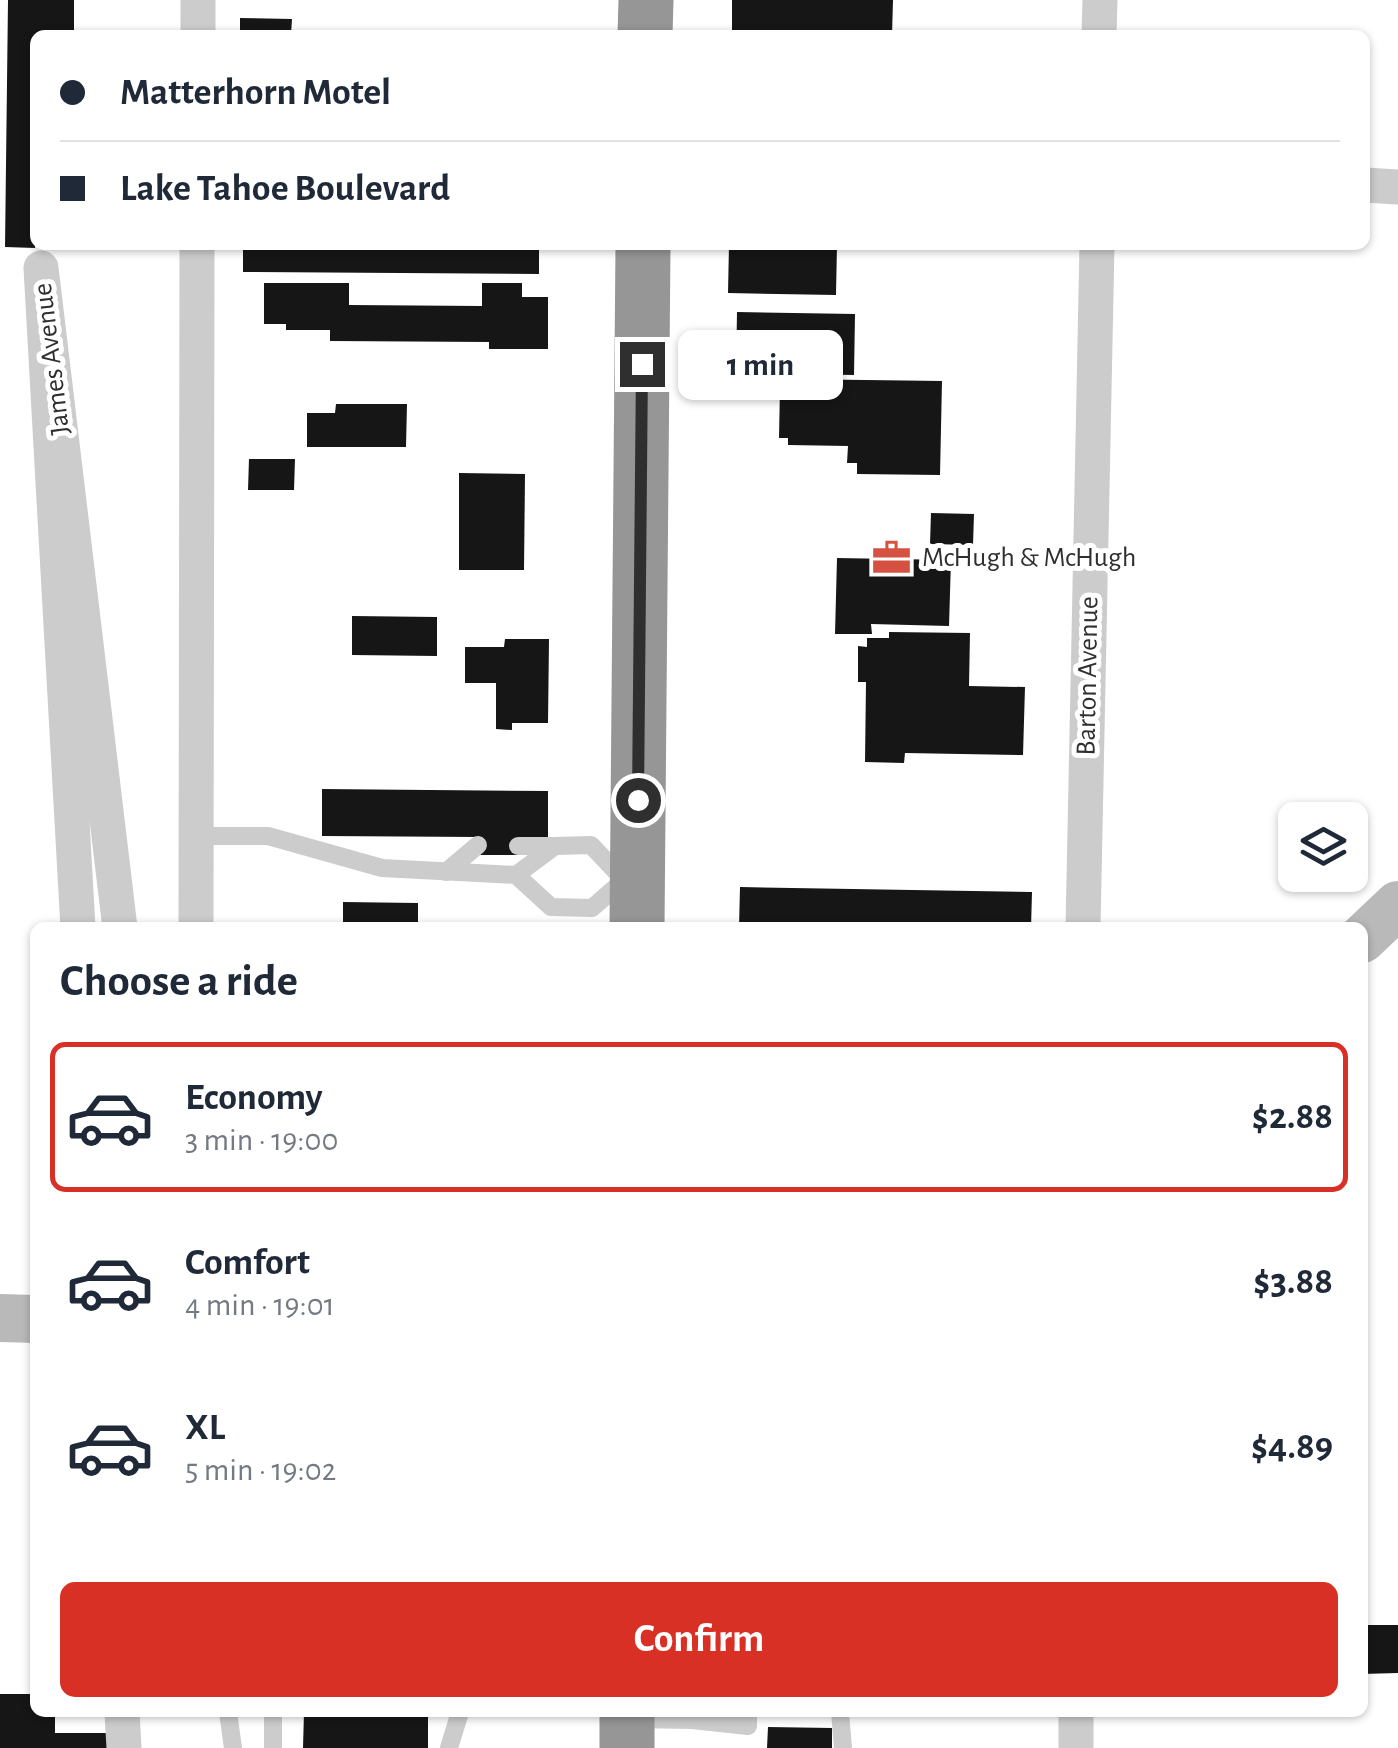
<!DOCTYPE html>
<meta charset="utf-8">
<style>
body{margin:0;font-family:"Alegreya Sans",sans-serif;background:#f2f2f3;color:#1f2937;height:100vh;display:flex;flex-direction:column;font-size:38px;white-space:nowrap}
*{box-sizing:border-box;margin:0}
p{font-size:32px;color:#747a83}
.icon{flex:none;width:55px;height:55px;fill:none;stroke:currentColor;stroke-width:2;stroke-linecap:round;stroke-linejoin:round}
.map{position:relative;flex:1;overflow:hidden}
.sheet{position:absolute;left:30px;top:922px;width:1338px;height:795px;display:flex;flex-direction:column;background:#fff;border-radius:15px;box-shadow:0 2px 8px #0004}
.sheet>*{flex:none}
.hud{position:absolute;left:30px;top:30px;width:1340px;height:220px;border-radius:15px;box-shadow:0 2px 8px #0004;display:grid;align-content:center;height:220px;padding:0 30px;background:#fff}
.tools{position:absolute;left:1278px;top:802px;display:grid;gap:20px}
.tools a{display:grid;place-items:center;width:90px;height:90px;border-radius:15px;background:#fff;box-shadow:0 2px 8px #0004;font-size:50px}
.end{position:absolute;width:45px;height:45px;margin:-22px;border:12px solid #2f2f2f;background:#fff;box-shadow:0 0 0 5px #fff}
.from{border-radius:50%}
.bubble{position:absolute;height:70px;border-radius:15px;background:#fff;box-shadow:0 2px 8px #0004;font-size:32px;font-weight:600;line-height:70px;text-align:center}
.hud b{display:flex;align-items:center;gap:35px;height:95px;font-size:38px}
.hud b+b{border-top:2px solid #e0e1e3}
.hud i{width:25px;height:25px;background:#1f2937}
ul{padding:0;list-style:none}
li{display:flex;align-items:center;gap:30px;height:150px;margin:0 20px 15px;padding:0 10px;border:5px solid transparent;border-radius:15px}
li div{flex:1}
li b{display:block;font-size:38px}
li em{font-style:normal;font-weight:600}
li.selected{border-color:#d93025}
li>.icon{width:90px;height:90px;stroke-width:1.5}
h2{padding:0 30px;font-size:45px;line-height:120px}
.button{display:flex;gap:20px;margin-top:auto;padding:20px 30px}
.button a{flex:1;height:115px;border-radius:15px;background:#d93025;color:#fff;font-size:40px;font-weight:600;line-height:115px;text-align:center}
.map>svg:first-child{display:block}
.building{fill:#161616}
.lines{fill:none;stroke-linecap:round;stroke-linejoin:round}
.lane{stroke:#ccc;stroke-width:18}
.street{stroke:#ccc;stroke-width:35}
.secondary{stroke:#b9b9b9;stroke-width:48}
.highway{stroke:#969696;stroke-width:55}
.route{stroke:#2f2f2f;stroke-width:12}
.labels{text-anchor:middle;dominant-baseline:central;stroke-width:10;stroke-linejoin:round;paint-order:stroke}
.street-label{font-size:28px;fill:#2f2f2f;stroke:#fff}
.poi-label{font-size:28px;fill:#2f2f2f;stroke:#fff;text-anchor:start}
</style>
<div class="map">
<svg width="1398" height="1748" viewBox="0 0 1398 1748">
<rect width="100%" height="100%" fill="#fff"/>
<g class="building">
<path d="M 8,0 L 74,0 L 74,35 L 35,35 L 35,248 L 5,247 Z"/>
<path d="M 732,0 L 893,0 L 892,35 L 732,35 Z"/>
<path d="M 240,18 L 292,19 L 291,35 L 240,35 Z"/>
<path d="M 243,245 L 539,245 L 539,274 L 243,272 Z"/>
<path d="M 729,245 L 837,245 L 836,295 L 728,293 Z"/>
<path d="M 264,283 L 349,283 L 349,305 L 482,306 L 482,283 L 522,283 L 522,297 L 548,297 L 548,349 L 489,349 L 489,342 L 330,341 L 330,330 L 286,330 L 286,324 L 264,324 Z"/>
<path d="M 737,312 L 855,314 L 854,375 L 736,373 Z"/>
<path d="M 789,379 L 942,381 L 940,475 L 857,474 L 857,463 L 847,463 L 848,446 L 788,445 L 788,438 L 779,438 L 780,387 L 789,387 Z"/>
<path d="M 336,404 L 407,404 L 406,447 L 307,447 L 307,413 L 335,413 Z"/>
<path d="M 249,459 L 295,459 L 294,490 L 248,490 Z"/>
<path d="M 459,473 L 525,474 L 524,570 L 459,570 Z"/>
<path d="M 931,513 L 974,514 L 973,545 L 930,544 Z"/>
<path d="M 837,558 L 951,560 L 949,626 L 871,624 L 872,634 L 835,634 Z"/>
<path d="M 352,616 L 437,617 L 437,656 L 352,655 Z"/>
<path d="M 889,632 L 970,633 L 969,686 L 1025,687 L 1023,755 L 905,753 L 904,763 L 865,762 L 866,682 L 858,682 L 858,646 L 867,647 L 867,638 L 889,638 Z"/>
<path d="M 505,639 L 549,639 L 548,723 L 512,723 L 512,730 L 496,729 L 496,683 L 465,683 L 465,647 L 504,647 Z"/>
<path d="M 322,789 L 548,791 L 548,837 L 519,837 L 518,855 L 478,855 L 478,837 L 322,836 Z"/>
<path d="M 740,887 L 1032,892 L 1031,928 L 739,928 Z"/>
<path d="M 343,902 L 418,903 L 418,928 L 343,928 Z"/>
<path d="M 1362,1625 L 1398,1625 L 1398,1673 L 1362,1674 Z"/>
<path d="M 0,1694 L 35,1694 L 35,1712 L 55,1712 L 55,1733 L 110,1733 L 110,1748 L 0,1748 Z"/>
<path d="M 304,1712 L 428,1712 L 428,1748 L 303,1748 Z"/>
<path d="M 768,1727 L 832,1728 L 832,1748 L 767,1748 Z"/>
</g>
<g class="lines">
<g class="lane">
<path d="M 196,836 L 268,836 L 382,868 L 516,875 L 555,846 L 591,845 L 624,880 L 592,908 L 551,907 L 516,875"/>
<path d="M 518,846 L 554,846"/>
<path d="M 446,872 L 478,845"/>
<path d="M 228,1712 L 233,1748"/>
<path d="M 273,1712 L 273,1748"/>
<path d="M 840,1712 L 843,1748"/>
<path d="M 633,1719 L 692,1720 L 748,1726 L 748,1712"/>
<path d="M 449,1748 L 460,1712"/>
</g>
<g class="street">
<path d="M 198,35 L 198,0"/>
<path d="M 1099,35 L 1100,0"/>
<path d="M 1365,185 L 1398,187"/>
<path d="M 78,928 L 41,268 L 120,928"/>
<path d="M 196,928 L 197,245"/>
<path d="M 1083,928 L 1097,245"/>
<path d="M 122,1712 L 124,1748"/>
<path d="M 1076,1748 L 1076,1712"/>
</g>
<g class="secondary">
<path d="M 1362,939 L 1398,905"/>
<path d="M 0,1318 L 35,1319"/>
</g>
<g class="highway">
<path d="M 645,35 L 646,0"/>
<path d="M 637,928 L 643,245"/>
<path d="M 627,1748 L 627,1712"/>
</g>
</g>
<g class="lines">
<path class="route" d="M 638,800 L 642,364"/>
</g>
<defs>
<symbol id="office-bare" viewBox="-9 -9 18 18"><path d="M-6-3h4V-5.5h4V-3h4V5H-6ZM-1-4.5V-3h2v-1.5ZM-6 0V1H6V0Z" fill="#d55242" stroke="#fff" stroke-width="2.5" paint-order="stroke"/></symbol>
</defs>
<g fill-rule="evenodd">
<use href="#office-bare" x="864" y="530" width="55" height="55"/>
</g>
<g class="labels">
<g class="street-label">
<text transform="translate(52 359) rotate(-97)">James Avenue</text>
<text transform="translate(1088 676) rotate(-89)">Barton Avenue</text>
</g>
<g class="poi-label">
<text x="922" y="558">McHugh &amp; McHugh</text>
</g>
</g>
</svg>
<div class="tools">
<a><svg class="icon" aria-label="layers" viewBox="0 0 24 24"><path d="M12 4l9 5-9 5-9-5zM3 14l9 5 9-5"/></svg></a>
</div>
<i class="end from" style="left:638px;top:800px"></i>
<i class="end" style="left:642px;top:364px"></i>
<div class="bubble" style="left:678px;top:330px;width:165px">1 min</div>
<div class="hud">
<b><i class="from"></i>Matterhorn Motel</b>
<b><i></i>Lake Tahoe Boulevard</b>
</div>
<section class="sheet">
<h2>Choose a ride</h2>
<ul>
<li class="selected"><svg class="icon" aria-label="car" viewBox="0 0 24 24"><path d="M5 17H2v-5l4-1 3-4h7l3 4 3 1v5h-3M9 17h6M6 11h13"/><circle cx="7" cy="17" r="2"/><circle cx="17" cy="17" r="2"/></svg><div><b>Economy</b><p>3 min · 19:00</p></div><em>$2.88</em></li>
<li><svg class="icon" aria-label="car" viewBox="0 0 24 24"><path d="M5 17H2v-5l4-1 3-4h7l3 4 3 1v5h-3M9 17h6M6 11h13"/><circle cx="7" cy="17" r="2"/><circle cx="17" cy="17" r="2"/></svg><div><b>Comfort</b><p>4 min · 19:01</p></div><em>$3.88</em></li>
<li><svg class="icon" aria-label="car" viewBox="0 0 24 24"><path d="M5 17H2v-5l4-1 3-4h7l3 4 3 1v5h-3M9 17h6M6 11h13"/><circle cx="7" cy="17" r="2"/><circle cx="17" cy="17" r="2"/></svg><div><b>XL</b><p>5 min · 19:02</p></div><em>$4.89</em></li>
</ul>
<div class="button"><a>Confirm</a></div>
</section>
</div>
